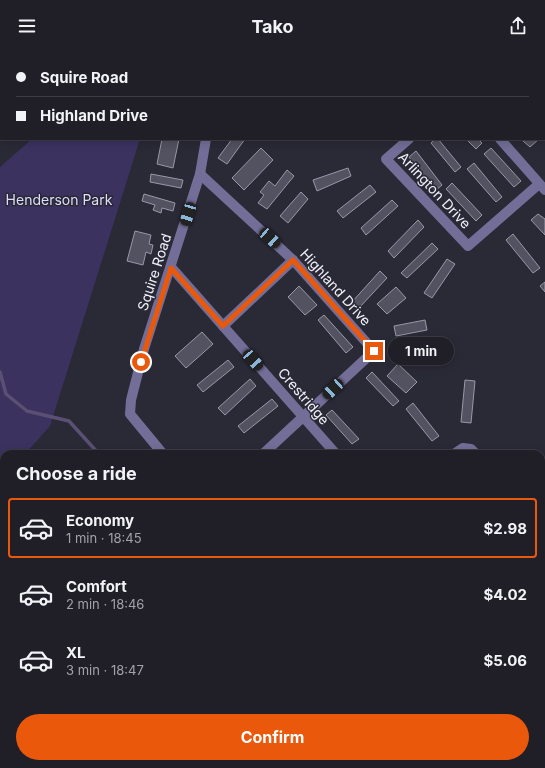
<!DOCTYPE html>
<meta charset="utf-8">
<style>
body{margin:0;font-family:Inter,sans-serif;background:#2d2c34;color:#f1f3f6;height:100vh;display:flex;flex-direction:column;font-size:15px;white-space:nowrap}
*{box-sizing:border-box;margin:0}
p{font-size:13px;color:#a2a2a8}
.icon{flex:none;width:22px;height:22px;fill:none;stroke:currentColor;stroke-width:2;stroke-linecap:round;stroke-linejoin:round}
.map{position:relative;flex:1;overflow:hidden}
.drawer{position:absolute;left:0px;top:398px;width:545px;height:318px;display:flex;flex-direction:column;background:#201f28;border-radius:12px 12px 0 0;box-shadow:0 2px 10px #0003,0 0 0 1px #3d3d45}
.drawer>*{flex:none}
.banner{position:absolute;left:0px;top:0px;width:545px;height:88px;box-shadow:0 2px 10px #0003,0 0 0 1px #3d3d45;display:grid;align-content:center;height:88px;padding:0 16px;background:#201f28}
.end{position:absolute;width:18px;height:18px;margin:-9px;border:5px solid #ea580c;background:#fff;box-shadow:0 0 0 2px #fff}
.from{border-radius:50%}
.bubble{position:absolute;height:28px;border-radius:14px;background:#201f28;box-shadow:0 2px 10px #0003,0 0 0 1px #3d3d45;font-size:13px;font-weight:700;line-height:28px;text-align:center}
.car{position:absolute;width:12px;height:24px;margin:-12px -6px;border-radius:5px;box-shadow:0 0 3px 1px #0007;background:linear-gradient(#222 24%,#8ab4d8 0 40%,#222 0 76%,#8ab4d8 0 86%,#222 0)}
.banner b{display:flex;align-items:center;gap:14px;height:38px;font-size:15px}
.banner b+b{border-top:1px solid #3d3d45}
.banner i{width:10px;height:10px;background:#f1f3f6}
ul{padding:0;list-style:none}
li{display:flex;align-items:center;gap:12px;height:60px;margin:0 8px 6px;padding:0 8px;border:2px solid transparent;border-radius:4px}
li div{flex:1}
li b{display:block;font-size:15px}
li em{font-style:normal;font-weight:700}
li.current{border-color:#ea580c}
li>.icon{width:36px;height:36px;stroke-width:1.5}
h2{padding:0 16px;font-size:18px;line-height:48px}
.cta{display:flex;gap:8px;margin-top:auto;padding:8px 16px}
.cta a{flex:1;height:46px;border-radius:24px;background:#ea580c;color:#fff;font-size:16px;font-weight:700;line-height:46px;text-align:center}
header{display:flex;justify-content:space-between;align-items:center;height:52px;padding:0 16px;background:#201f28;font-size:18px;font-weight:700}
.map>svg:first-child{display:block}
.green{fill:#3b3260}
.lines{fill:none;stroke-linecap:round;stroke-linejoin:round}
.stream{stroke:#5a5073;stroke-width:3.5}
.building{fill:#535260;stroke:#9a98a9}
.minor{stroke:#736e98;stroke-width:10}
.route{stroke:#ea580c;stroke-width:5}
.labels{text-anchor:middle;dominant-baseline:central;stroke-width:3;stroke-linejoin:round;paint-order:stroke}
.street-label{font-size:14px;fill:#f1f0f9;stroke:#2a2936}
.park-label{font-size:14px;fill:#dfdcfd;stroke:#2a2936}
</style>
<header><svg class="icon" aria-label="menu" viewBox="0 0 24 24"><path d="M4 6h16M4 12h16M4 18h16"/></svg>Tako<svg class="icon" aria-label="share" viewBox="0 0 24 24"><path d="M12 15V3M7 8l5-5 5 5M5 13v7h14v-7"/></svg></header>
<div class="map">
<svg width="545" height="716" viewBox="0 0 545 716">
<rect width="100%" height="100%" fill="#2a2936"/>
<path class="green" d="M 32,87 L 140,87 L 50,374 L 25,402 L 4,402 L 4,425 L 0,430 L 0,115 Z"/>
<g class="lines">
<g class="stream">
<path d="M 0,320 L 6,342 L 27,359 L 69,369 L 99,402"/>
<path d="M 541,570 L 545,570"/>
</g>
</g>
<g class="building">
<path d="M 296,0 L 313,0 L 312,1 Z"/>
<path d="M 162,87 L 179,87 L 173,116 L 157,112 Z"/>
<path d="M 232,87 L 245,87 L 227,112 L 218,106 Z"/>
<path d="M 435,87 L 438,87 L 461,115 L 455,120 L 431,91 Z"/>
<path d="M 466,87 L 478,87 L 482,91 L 476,97 Z"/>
<path d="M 525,87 L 539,87 L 530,95 L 523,89 Z"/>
<path d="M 261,96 L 273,108 L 244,138 L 232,126 Z"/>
<path d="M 491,96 L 521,129 L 514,135 L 484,102 Z"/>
<path d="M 416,99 L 442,133 L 435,139 L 409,105 Z"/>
<path d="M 474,111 L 502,145 L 496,150 L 467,117 Z"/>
<path d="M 348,116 L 351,124 L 317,139 L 313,128 Z"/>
<path d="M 287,118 L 294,124 L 267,157 L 258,151 L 264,143 L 260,140 L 269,129 L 275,134 Z"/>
<path d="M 151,122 L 183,128 L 181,136 L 150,130 Z"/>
<path d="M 452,131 L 482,163 L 476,169 L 446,137 Z"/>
<path d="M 370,133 L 376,140 L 343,166 L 337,159 Z"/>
<path d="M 301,140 L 308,147 L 288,171 L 280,164 Z"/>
<path d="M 144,142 L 175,151 L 173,159 L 162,156 L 161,161 L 153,158 L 155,153 L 142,149 Z"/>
<path d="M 392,148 L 398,154 L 366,183 L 361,176 Z"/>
<path d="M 538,162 L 545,167 L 545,183 L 531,168 Z"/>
<path d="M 418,168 L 424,175 L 394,206 L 388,199 Z"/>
<path d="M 135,179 L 151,183 L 149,192 L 153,193 L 151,202 L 146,200 L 143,213 L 127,209 Z"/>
<path d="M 513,182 L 540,216 L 533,221 L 506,188 Z"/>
<path d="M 432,191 L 438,197 L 407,226 L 401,221 Z"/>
<path d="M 447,207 L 455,212 L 432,246 L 424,241 Z"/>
<path d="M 380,219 L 387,226 L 358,257 L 351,251 Z"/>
<path d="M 545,230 L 545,240 L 540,234 Z"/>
<path d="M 299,234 L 317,253 L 305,263 L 288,245 Z"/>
<path d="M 396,235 L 406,246 L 387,262 L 377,252 Z"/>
<path d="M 324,263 L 353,295 L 346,301 L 318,268 Z"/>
<path d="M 425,268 L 427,278 L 396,284 L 394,274 Z"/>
<path d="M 202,280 L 213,292 L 186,316 L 175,304 Z"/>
<path d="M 228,308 L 234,315 L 203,340 L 197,333 Z"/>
<path d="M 398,312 L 417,330 L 406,341 L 387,324 Z"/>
<path d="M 372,320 L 399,349 L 393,354 L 366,326 Z"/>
<path d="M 250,327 L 256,334 L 225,363 L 218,356 Z"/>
<path d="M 465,328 L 475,329 L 471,371 L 461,370 Z"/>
<path d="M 272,347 L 278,354 L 244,381 L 238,374 Z"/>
<path d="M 413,351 L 439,384 L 432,389 L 406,357 Z"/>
<path d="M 332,358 L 359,387 L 352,392 L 326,363 Z"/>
<path d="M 543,414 L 545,416 L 545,433 L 541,437 L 541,416 Z"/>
<path d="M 545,671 L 545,682 L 541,688 L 541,675 Z"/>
<path d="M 545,705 L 545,716 L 531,716 L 536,712 L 541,712 L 541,708 Z"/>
<path d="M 393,712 L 408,712 L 403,716 L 391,716 L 390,715 Z"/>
<path d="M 428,712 L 441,712 L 437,716 L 423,716 Z"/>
</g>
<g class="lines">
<g class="minor">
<path d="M 422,0 L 423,1"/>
<path d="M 231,1 L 231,0"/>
<path d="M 409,87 L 386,107 L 468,194 L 539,132"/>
<path d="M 500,87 L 545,138"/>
<path d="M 200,122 L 293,208 L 374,299 L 263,402"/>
<path d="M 171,215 L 336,402"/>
<path d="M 223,274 L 293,208"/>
<path d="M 163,402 L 130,362 L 131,348 L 144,297 L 200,122 L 206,87"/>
<path d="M 454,402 L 463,396 L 471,397 L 476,402"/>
<path d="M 541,471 L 545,475"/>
<path d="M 541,494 L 545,490"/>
<path d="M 0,558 L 4,554"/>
<path d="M 541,635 L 545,639"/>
<path d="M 352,712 L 356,716"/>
<path d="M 475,712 L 478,716"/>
<path d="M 103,716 L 108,712"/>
</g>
</g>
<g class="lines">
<path class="route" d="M 141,310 L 171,216 L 223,274 L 293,208 L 374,299"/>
</g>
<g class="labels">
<g class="street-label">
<text transform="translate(435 138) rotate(47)">Arlington Drive</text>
<text transform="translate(154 220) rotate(-72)">Squire Road</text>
<text transform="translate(336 235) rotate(48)">Highland Drive</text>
<text transform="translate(304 344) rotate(49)">Crestridge</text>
</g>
<g class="park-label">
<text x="59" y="147">Henderson Park</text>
</g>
</g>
</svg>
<i class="end from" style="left:141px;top:310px"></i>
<i class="end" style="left:374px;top:299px"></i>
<div class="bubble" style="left:388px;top:285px;width:66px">1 min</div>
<i class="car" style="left:188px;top:162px;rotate:197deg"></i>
<i class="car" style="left:270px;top:186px;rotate:132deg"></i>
<i class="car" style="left:253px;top:308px;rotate:138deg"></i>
<i class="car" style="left:333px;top:337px;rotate:227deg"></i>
<div class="banner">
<b><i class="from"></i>Squire Road</b>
<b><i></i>Highland Drive</b>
</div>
<section class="drawer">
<h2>Choose a ride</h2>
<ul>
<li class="current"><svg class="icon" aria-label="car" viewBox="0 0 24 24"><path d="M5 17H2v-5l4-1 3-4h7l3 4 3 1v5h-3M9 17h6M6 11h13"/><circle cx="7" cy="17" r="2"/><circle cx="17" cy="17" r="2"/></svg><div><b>Economy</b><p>1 min · 18:45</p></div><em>$2.98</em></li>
<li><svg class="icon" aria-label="car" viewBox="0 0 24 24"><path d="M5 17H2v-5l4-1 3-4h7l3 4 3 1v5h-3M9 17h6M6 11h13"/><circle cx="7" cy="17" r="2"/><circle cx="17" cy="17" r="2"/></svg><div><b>Comfort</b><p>2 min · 18:46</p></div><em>$4.02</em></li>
<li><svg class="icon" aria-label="car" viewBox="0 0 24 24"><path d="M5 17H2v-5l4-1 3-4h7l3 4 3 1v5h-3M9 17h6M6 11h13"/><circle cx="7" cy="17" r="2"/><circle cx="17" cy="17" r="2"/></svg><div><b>XL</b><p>3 min · 18:47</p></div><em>$5.06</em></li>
</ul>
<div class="cta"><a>Confirm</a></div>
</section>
</div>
